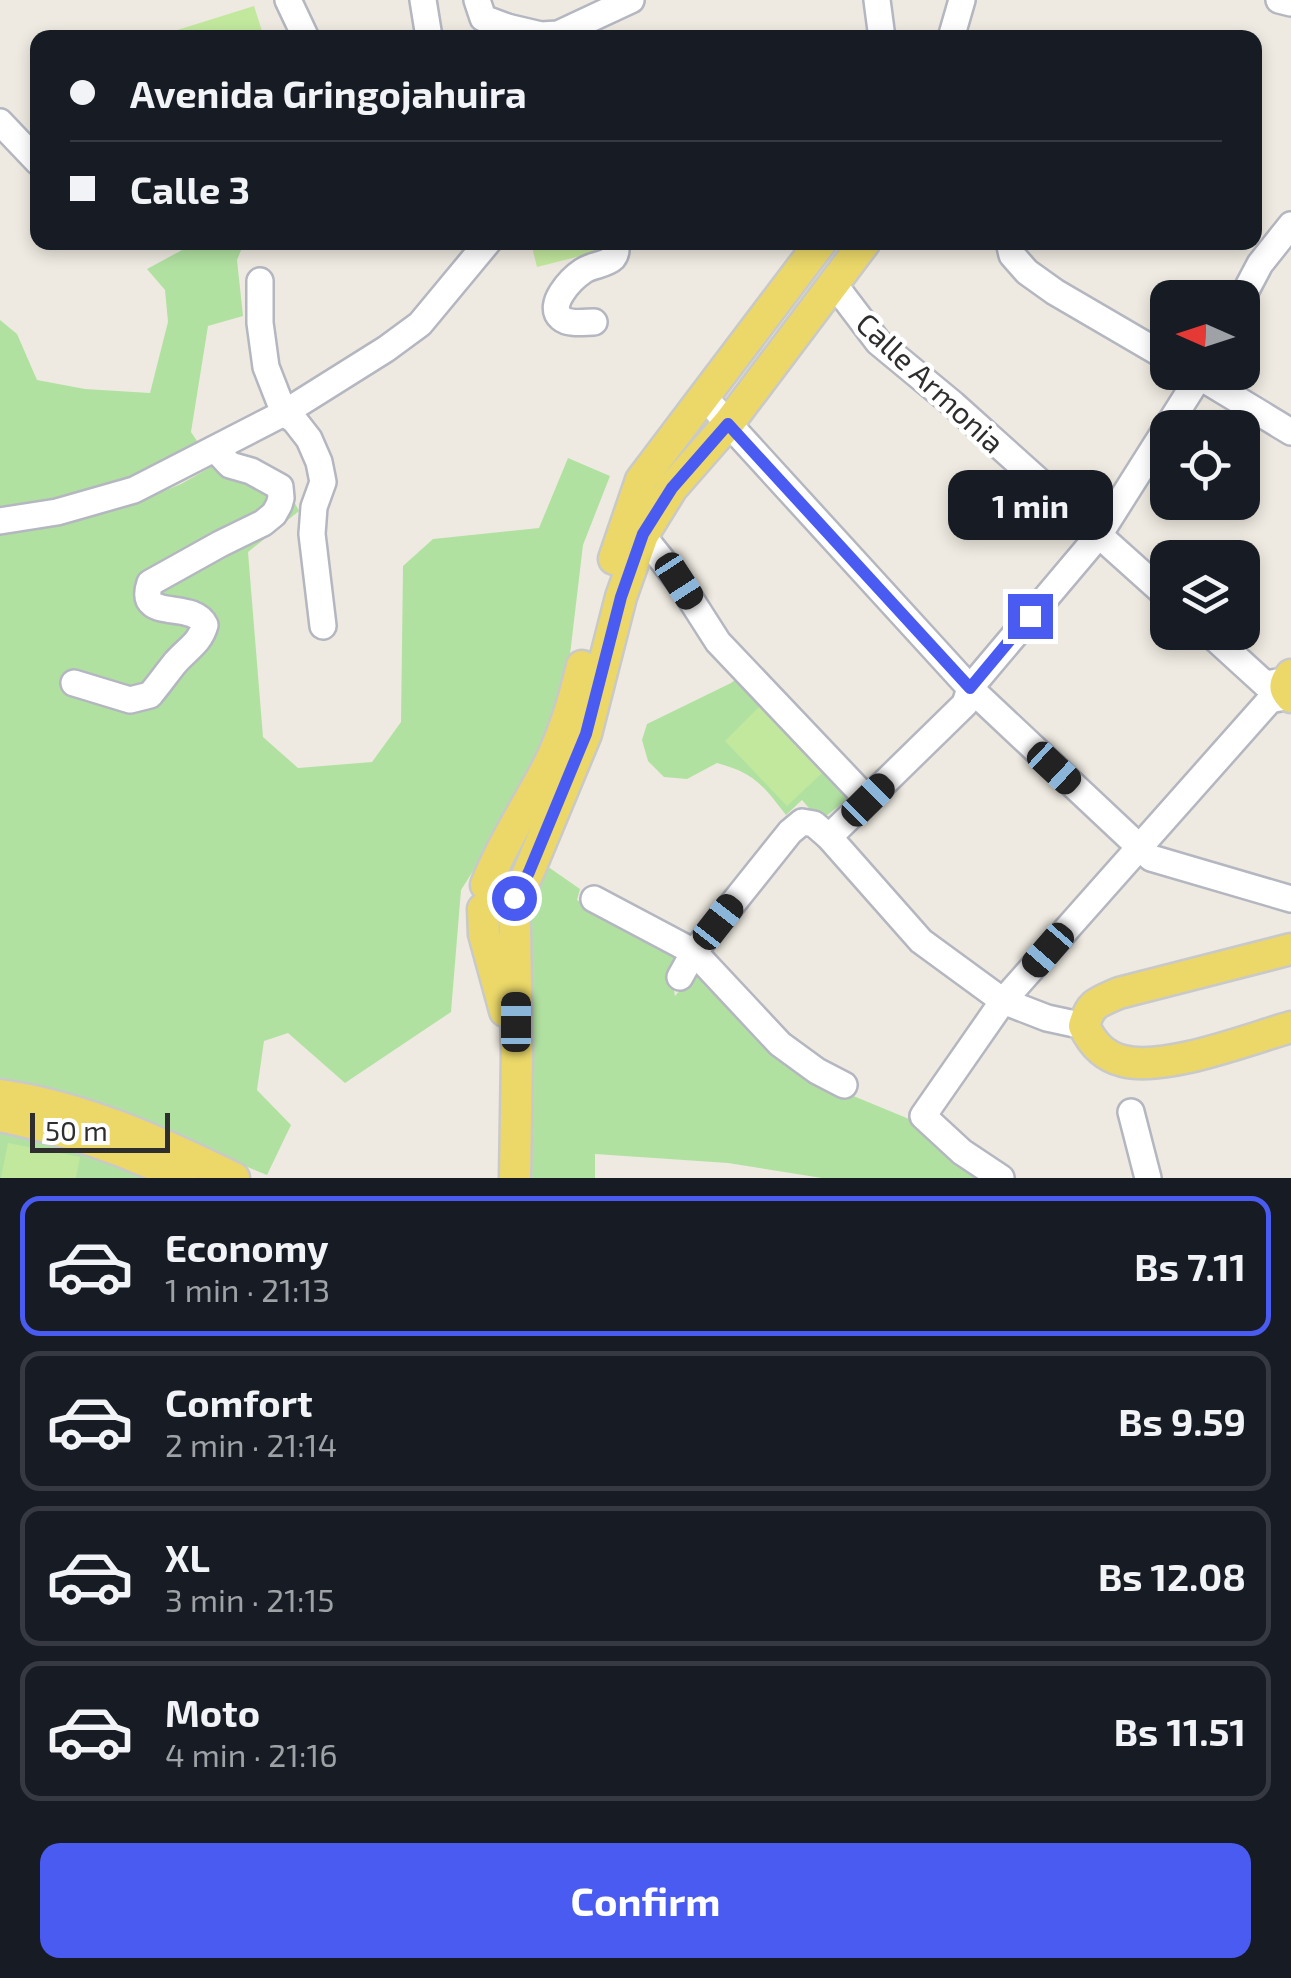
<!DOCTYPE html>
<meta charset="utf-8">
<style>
body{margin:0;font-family:"Exo 2",sans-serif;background:#242831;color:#f1f3f6;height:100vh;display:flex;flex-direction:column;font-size:38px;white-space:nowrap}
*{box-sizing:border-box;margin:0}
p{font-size:32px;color:#9ea1a6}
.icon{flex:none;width:55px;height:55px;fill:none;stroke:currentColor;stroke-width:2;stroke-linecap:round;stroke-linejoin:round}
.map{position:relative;height:1178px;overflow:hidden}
.drawer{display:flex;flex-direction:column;background:#171b24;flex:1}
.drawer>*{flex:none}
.hud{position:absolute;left:30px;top:30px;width:1232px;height:220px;border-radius:20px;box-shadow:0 5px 15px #0003;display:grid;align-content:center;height:220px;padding:0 40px;background:#171b24}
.needle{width:65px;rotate:273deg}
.tools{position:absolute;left:1150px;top:280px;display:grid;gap:20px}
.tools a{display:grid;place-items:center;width:110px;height:110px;border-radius:20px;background:#171b24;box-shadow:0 5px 15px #0003;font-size:50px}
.scale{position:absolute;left:30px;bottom:25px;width:140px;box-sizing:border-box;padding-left:10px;border:5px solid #2e2e2e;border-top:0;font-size:28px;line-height:35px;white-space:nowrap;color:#2e2e2e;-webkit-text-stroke:8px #fff;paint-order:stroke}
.end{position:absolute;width:45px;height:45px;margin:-22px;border:12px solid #4a5bf2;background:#fff;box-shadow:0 0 0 5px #fff}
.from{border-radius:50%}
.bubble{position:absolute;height:70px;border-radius:20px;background:#171b24;box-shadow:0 5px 15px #0003;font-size:32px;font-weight:700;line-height:70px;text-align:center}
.car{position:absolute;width:30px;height:60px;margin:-30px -15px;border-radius:12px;box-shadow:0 0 8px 2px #0007;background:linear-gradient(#222 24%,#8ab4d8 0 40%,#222 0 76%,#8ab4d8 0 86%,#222 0)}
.hud b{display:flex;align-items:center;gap:35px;height:95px;font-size:38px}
.hud b+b{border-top:2px solid #363941}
.hud i{width:25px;height:25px;background:#f1f3f6}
ul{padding:18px 0 0;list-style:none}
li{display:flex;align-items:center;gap:30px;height:140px;margin:0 20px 15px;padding:0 20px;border:5px solid #363941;border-radius:20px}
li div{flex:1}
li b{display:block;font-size:38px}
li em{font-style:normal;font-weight:700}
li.on{border-color:#4a5bf2}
li>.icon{width:90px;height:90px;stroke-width:1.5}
.cta{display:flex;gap:20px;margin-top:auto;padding:20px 40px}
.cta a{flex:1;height:115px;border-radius:20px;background:#4a5bf2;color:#fff;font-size:40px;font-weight:700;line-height:115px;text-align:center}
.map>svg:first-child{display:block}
.green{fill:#b1e1a1}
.pitch{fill:#c2e89e}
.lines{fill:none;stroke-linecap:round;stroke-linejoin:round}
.minor-casing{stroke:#b4b6c0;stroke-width:30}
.major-casing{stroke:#c9c9c9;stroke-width:35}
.minor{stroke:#fff;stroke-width:25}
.major{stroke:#ebd869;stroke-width:30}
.route{stroke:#4a5bf2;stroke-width:12}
.labels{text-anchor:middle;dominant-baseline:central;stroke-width:9;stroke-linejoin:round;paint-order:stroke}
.street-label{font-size:30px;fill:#2e2e2e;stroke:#fff}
</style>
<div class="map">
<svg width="1291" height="1178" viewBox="0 0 1291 1178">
<rect width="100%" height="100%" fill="#eeeae1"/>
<g class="green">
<path d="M 195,243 L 244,243 L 237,260 L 243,316 L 208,326 L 191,432 L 199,444 L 139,474 L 66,498 L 0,506 L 0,320 L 17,334 L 37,380 L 85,389 L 150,393 L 168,322 L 165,290 L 147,269 Z"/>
<path d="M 236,453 L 277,469 L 299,511 L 248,552 L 263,737 L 298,768 L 372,762 L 401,722 L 403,566 L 433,539 L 539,528 L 568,458 L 610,476 L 583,545 L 569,663 L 526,788 L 461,890 L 451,1012 L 345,1083 L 288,1033 L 264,1041 L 257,1090 L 291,1125 L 267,1175 L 75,1097 L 0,1079 L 0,536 L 117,510 L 181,484 Z"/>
<path d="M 740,676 L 850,797 L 820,821 L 802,800 L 786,815 C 763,785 754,773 717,763 L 687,779 L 664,777 L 648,761 L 642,740 L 647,724 L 731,683 Z"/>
<path d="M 544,864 L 580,889 L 577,900 L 683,955 L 672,978 L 675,996 L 696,971 L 730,1010 L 789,1061 L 822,1083 L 926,1126 L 983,1178 L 822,1178 L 728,1163 L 595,1154 L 595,1178 L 525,1178 L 522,919 Z"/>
<path d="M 0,1126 L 160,1178 L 0,1178 Z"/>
</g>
<g class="pitch">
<path d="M 254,6 L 264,37 L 155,37 Z"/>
<path d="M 531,243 L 602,243 L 604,250 L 537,267 Z"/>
<path d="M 760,706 L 823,772 L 787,806 L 725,741 Z"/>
<path d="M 8,1143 L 80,1157 L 76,1178 L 1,1178 Z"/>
</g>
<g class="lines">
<defs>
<g id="minor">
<path d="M 288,0 L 306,38"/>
<path d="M 423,0 L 429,37"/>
<path d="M 477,0 L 483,18 L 507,27"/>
<path d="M 877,0 L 882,38"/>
<path d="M 1279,0 L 1291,3"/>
<path d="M 495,38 L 507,27 L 541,35 L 558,34 L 631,0"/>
<path d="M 951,38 L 962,0"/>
<path d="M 0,122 L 38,162"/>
<path d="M 1009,242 L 1012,255 L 1027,272 L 1055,292 L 1168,358"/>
<path d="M 260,281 L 260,323 L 266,367 L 284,413 L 295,421 L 309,439 L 319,462 L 323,482 L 314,507 L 312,534 L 323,626"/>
<path d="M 834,284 L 878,342 L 953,404 L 1168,597"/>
<path d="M 1242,298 L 1260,264 L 1291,225"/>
<path d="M 594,322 C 585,322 569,325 561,318 C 546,305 571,279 583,271 C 591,265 606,265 613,258 C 617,253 616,248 616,242"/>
<path d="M 1192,372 L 1291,432"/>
<path d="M 705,398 L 970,688 L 1151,858 L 1291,899"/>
<path d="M 0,521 L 57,512 L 134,490 L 284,413 L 386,349 L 420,324 L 488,242"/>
<path d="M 634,525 L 679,581 L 718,642 L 868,800"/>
<path d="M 1208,632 L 1265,684 L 1285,681"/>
<path d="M 74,683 L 130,700 L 150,695 C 159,684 167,673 175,663 C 187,649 200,643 205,625 C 193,599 136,623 150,583 L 220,544 L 263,523 L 274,514 L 279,505 L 281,498 L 280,487 L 251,471 L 230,465 L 215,449"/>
<path d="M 829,837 L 965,704 L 970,688 L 1099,535 L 1202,372"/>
<path d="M 594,899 L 694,952 L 780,1044 L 817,1071 L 844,1085"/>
<path d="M 680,977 L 694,952 L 790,832 L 802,822 L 814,824 L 829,837 L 921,941 L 1003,1001 L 1047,1018 L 1084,1026"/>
<path d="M 1131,1112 L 1148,1178"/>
<path d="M 1001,1178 L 962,1152 L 923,1116 L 1003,1001 L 1270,700 L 1289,696"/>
</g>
<g id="major">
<path d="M 614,559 L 641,480 L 821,242"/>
<path d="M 1291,675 C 1284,683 1283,689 1291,697"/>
<path d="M 486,885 C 501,846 527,806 547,768 C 563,737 574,700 582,666"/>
<path d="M 513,893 L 522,886 L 529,871 L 586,734 L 621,597 L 643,535 L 672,488 L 728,424 L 865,242"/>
<path d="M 513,904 L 515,929 L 517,1053 L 515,1178"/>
<path d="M 483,909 L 484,934 L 505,1011"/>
<path d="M 1291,949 L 1119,993 C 1098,1002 1090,1003 1084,1026 C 1092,1043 1103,1056 1123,1061 C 1165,1072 1249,1039 1291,1027"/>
<path d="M 0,1095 C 82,1106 160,1142 234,1178"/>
<path d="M 0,1116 C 66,1130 122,1148 182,1178"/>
</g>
</defs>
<use href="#minor" class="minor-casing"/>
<use href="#major" class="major-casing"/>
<use href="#minor" class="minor"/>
<use href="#major" class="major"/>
</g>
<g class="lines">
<path class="route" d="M 514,898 L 513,893 L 522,886 L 529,872 L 586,734 L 621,597 L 643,534 L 672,488 L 728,424 L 970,688 L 1030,616"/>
</g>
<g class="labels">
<g class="street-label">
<text transform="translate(931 382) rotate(43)">Calle Armonia</text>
</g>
</g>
</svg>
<div class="tools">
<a><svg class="needle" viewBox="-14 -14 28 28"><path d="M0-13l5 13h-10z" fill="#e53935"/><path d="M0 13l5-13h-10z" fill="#9ea1a6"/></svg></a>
<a><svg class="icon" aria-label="locate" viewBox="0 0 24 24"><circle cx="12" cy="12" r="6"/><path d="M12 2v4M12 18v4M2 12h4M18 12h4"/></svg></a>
<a><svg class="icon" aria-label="layers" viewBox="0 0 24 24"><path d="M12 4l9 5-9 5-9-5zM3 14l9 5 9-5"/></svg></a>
</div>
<div class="scale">50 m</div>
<i class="end from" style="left:514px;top:898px"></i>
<i class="end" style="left:1030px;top:616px"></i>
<div class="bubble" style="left:948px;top:470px;width:165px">1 min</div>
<i class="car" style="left:679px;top:581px;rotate:147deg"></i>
<i class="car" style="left:1054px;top:768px;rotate:133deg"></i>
<i class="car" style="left:868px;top:800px;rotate:45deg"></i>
<i class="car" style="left:718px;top:922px;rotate:38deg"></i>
<i class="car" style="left:1048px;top:950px;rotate:221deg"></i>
<i class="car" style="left:516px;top:1022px;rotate:0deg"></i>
<div class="hud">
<b><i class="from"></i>Avenida Gringojahuira</b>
<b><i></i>Calle 3</b>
</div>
</div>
<section class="drawer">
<ul>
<li class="on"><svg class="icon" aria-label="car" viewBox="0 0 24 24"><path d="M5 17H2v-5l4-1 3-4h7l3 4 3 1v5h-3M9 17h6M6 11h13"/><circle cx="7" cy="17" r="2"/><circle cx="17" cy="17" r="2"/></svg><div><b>Economy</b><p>1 min · 21:13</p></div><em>Bs 7.11</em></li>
<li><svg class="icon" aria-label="car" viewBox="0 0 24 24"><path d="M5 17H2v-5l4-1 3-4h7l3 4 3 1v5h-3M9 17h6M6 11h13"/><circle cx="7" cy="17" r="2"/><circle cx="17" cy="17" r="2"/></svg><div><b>Comfort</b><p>2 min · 21:14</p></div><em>Bs 9.59</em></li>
<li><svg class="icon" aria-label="car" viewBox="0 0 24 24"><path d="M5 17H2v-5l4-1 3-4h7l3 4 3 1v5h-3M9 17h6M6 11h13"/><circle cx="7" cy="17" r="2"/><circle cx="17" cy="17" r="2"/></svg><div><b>XL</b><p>3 min · 21:15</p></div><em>Bs 12.08</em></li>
<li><svg class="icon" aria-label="car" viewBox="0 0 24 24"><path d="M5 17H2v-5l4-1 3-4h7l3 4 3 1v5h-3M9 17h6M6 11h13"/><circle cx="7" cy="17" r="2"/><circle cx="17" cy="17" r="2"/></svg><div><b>Moto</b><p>4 min · 21:16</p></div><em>Bs 11.51</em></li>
</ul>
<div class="cta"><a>Confirm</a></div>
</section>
